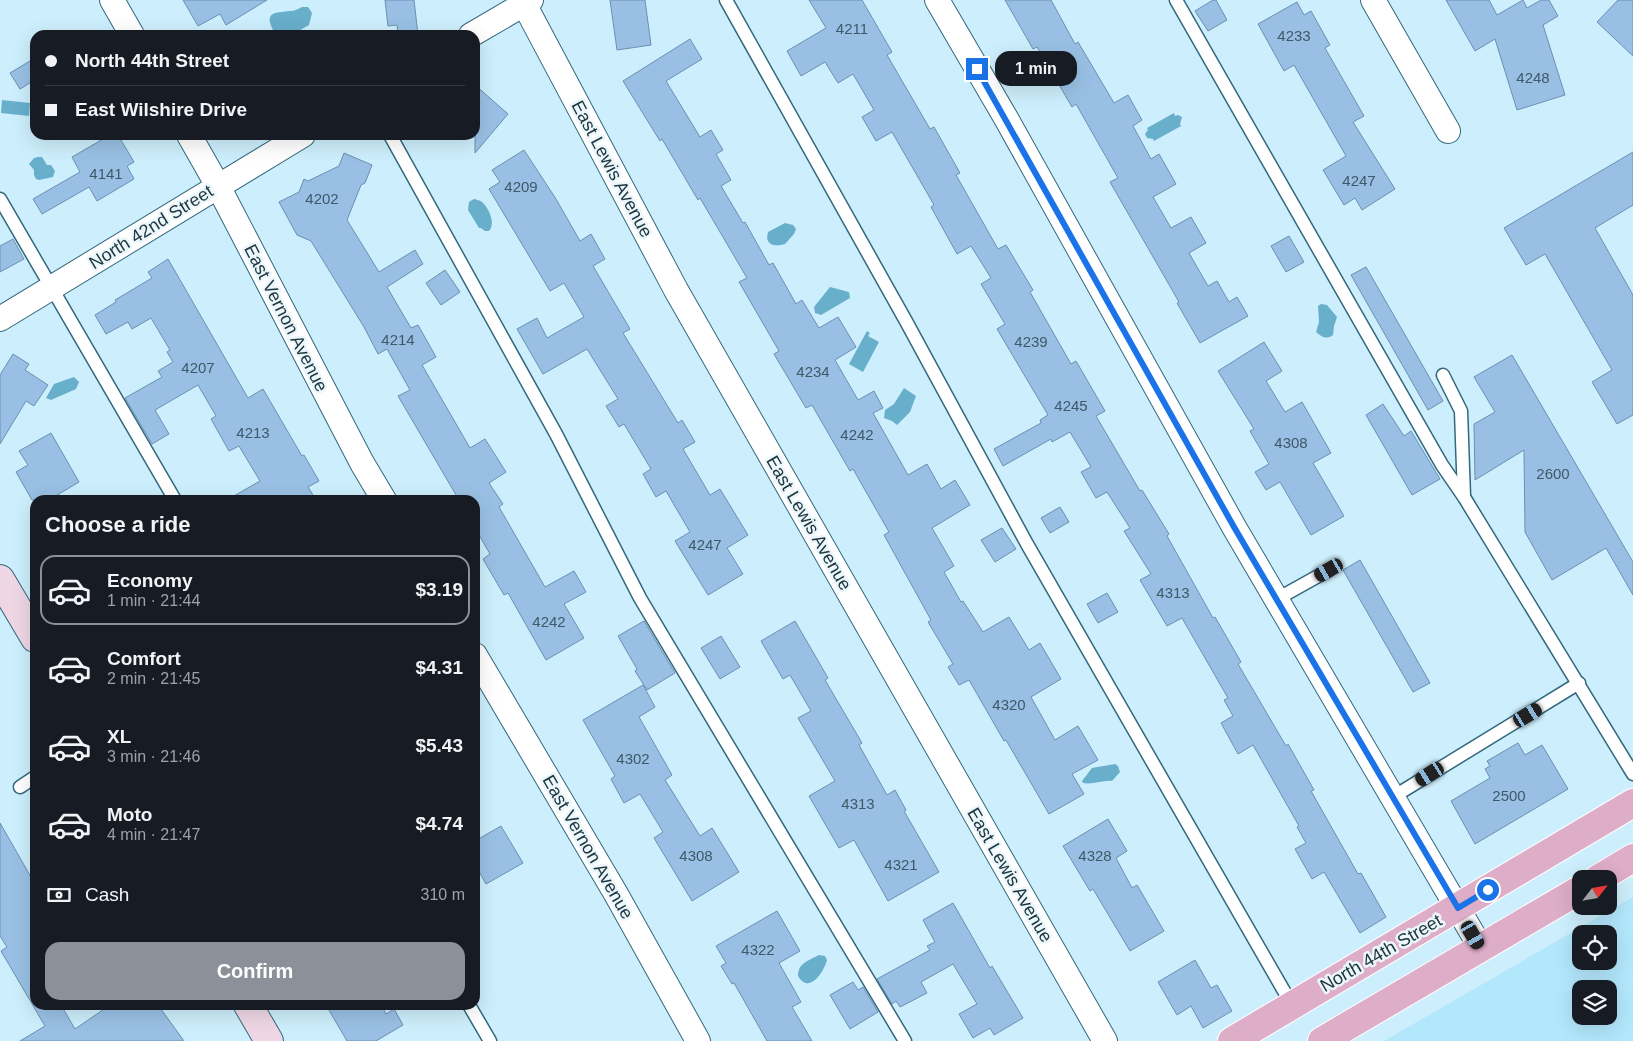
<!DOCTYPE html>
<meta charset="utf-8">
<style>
body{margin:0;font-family:Arial,sans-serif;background:#242831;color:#f1f3f6;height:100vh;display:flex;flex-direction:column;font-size:19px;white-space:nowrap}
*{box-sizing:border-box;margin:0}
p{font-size:16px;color:#9ea1a6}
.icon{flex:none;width:28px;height:28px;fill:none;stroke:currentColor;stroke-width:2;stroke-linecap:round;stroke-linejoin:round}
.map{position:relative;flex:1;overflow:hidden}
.drawer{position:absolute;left:30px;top:495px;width:450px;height:515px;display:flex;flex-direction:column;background:#171b24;border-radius:15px;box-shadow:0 5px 20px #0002}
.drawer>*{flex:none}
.top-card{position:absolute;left:30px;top:30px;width:450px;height:110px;border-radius:15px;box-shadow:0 5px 20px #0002;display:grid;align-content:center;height:110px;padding:0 15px;background:#171b24}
.needle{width:32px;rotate:59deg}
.tools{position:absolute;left:1572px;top:870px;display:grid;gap:10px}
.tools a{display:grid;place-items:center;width:45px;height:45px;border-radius:10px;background:#171b24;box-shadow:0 5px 20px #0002;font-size:25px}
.end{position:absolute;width:22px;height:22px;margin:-11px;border:6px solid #1a73e8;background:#fff;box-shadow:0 0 0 2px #fff}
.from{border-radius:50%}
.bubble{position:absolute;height:35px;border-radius:15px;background:#171b24;box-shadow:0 5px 20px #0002;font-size:16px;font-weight:700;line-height:35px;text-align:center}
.car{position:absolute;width:15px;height:30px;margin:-15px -8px;border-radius:6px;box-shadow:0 0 4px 1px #0007;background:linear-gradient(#222 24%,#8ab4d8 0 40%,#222 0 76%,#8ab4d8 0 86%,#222 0)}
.top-card b{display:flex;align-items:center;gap:18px;height:48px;font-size:19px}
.top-card b+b{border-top:1px solid #363941}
.top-card i{width:12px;height:12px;background:#f1f3f6}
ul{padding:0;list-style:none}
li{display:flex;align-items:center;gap:15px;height:70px;margin:0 10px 8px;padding:0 5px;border:2px solid transparent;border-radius:15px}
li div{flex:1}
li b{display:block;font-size:19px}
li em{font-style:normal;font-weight:700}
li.current{border-color:#8c9099}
li>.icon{width:45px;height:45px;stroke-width:1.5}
h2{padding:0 15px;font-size:22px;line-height:60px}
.pay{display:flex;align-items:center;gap:12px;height:55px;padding:0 15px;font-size:19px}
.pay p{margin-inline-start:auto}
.action{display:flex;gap:10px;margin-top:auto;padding:10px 15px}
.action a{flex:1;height:58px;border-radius:15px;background:#8c9099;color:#fff;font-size:20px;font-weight:700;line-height:58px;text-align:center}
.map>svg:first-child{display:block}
.built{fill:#b3e7fc;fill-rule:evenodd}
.water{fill:#68afcc}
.building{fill:#99c0e4;stroke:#6a90b2}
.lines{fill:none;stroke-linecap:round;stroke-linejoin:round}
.lane-casing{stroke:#33687d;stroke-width:15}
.street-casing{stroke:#33687d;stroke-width:26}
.secondary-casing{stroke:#33687d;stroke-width:30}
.primary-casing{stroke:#fff;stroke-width:30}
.lane{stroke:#fff;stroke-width:12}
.street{stroke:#fff;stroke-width:24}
.secondary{stroke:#eed6e4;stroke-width:28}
.primary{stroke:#deadc8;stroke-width:28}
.route{stroke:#1a73e8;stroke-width:6}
.labels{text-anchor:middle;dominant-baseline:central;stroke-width:5;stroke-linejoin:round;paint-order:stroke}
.number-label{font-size:15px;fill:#3e5969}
.street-label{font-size:18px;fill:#203740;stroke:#ecf7fc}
</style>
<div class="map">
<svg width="1633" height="1041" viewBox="0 0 1633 1041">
<rect width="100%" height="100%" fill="#cdeefc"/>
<path class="built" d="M 1633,897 L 1633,1041 L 1384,1041 ZM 1581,934 L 1609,934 L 1609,961 L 1581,961 ZM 1581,989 L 1609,989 L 1609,1016 L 1581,1016 Z"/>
<g class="water">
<path d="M 302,7 L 308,7 L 312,13 L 309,25 C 297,32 288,38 274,32 C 263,11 275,13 290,11 C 295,11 298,9 302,7 Z"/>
<path d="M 2,100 L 30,103 L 29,116 L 1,113 Z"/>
<path d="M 1174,113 L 1175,116 L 1178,115 L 1182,117 L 1180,124 L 1181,126 L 1154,141 L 1153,139 L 1147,138 L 1145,134 L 1148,130 L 1147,128 Z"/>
<path d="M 38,157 L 42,157 L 47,165 L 51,165 L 55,171 L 53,177 L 39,180 L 36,179 L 34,175 L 34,170 L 29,164 L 34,158 Z"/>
<path d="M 474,199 C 475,199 481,201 482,202 C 489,208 496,224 489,231 L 485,231 L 481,228 L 479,228 L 468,210 L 469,202 Z"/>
<path d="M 785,223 L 793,225 L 796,229 L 794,234 L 785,244 C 778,246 769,247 767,238 L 768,232 Z"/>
<path d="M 830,287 L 849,292 L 850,298 L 821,315 L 815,313 L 814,307 Z"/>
<path d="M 1321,304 L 1327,305 L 1337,317 L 1334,326 L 1333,335 C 1326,340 1322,337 1316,332 L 1319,322 L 1318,306 Z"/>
<path d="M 867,331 L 870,333 L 868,336 L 879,342 L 863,372 L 849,364 Z"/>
<path d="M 74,377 L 79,382 L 76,389 L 51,400 L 46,398 L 54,384 Z"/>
<path d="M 904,388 L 916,396 L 910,412 L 897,425 L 892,421 L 884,418 L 885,410 L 894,404 Z"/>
<path d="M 1115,764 L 1118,766 L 1120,772 L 1112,781 C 1103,780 1093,785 1083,783 L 1082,781 L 1092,768 Z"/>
<path d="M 819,955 L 825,956 L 827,960 C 824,972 809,995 798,976 C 798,963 808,961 819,955 Z"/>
</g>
<g class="building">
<path d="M 183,0 L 267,0 L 226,25 L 220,14 L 198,26 Z"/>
<path d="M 385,0 L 414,0 L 418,35 L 398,35 L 397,25 L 388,26 Z"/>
<path d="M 610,0 L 645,0 L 651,45 L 617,50 Z"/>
<path d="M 809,0 L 862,0 L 892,52 L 887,55 L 930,129 L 934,127 L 960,173 L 956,175 L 998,249 L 1006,245 L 1033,290 L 1030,292 L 1071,364 L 1076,361 L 1105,411 L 1096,416 L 1140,491 L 1142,490 L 1169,534 L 1167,536 L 1213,618 L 1215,617 L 1241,662 L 1238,664 L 1286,746 L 1288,744 L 1314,790 L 1311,791 L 1358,874 L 1361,873 L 1386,917 L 1360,933 L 1324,872 L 1312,879 L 1295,849 L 1306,843 L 1297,827 L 1299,826 L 1253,745 L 1238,754 L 1221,723 L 1233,716 L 1224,700 L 1228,698 L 1182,618 L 1167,626 L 1140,580 L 1151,574 L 1124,531 L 1130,528 L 1107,492 L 1096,498 L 1081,472 L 1091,467 L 1070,432 L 1052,442 L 1051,439 L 1003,466 L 994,449 L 1041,423 L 1040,420 L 1048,415 L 997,329 L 1005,324 L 981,284 L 991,278 L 971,246 L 957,254 L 931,207 L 934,205 L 892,132 L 876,141 L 862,117 L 874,110 L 853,74 L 838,83 L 825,62 L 801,76 L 787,51 L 826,28 Z"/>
<path d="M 1005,0 L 1051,0 L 1075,44 L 1078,42 L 1114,103 L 1128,95 L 1142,120 L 1133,126 L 1151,159 L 1159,154 L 1176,184 L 1153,197 L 1171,228 L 1191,217 L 1206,243 L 1189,253 L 1208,286 L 1217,281 L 1229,302 L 1237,297 L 1248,316 L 1200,343 L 1177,303 L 1179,302 L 1110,182 L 1118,178 L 1076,104 L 1072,107 L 1037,47 L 1033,49 Z"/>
<path d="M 1213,0 L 1216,0 L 1227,20 L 1208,31 L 1195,11 Z"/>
<path d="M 1446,0 L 1489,0 L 1497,15 L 1523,0 L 1527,8 L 1541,0 L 1549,0 L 1558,16 L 1543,25 L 1565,95 L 1517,110 L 1495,39 L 1475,51 Z"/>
<path d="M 1618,0 L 1633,0 L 1633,56 L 1597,22 Z"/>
<path d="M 1297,2 L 1304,15 L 1311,11 L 1330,45 L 1325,48 L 1364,116 L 1353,122 L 1395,189 L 1362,210 L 1355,198 L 1344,205 L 1323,170 L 1346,156 L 1294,65 L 1284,71 L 1258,24 Z"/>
<path d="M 690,39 L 702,59 L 666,81 L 700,137 L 711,130 L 723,150 L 716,154 L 731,180 L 721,186 L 743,223 L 745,222 L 769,265 L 773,263 L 796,304 L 802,300 L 819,328 L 838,317 L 856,347 L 835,360 L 858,400 L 874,391 L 883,408 L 873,413 L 908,475 L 927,464 L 941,489 L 955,480 L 970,505 L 932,528 L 954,566 L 944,572 L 961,602 L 963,601 L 983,632 L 1009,617 L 1029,650 L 1040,643 L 1061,679 L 1031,697 L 1055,740 L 1078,726 L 1098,760 L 1072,774 L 1084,794 L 1049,814 L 1006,740 L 1004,741 L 969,680 L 959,685 L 948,667 L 953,664 L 928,622 L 931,620 L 884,535 L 889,532 L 853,469 L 850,471 L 812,405 L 806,408 L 774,354 L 779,351 L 739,282 L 747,278 L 700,198 L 698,200 L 662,139 L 660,141 L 623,81 Z"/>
<path d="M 35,58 L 35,80 L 20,89 L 10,73 Z"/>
<path d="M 475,85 L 508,114 L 475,153 Z"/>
<path d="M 110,135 L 118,135 L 134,162 L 127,166 L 134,179 L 97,201 L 89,187 L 42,214 L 33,199 L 80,172 L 72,157 Z"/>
<path d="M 524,150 L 556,199 L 580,241 L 591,234 L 605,259 L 593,266 L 630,329 L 623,333 L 678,423 L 682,420 L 695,442 L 683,449 L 710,495 L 720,489 L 748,535 L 727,548 L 743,574 L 708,595 L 675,541 L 690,532 L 666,491 L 656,497 L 643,474 L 651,469 L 624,424 L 619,427 L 606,406 L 618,399 L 587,349 L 543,374 L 517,329 L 537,318 L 547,338 L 584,317 L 564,283 L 550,291 L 489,189 L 500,182 L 492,170 Z"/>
<path d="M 1633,152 L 1633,205 L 1595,228 L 1633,295 L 1633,415 L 1617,424 L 1592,382 L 1612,370 L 1545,254 L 1526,265 L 1504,228 Z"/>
<path d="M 344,153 L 372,165 L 365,183 L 361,185 L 347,220 L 379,272 L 415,250 L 423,264 L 387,287 L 411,328 L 418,325 L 436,357 L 422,365 L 470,448 L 485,439 L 506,472 L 489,483 L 503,504 L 499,507 L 545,587 L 574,571 L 586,592 L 564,604 L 584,638 L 546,660 L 508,593 L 504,595 L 483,559 L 490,554 L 475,528 L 475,500 L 459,500 L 398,396 L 410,390 L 387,349 L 378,354 L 364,327 L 311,241 L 297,235 L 279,202 L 299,192 L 304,179 L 308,181 L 339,166 Z"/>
<path d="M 1289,236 L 1304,262 L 1286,272 L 1271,246 Z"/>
<path d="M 13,239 L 24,259 L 0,272 L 0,246 Z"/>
<path d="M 168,259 L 248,398 L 263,389 L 302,456 L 304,455 L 319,481 L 308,487 L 316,500 L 227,500 L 260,481 L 239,446 L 229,451 L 211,419 L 216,416 L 198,385 L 155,410 L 169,434 L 152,444 L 125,398 L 162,377 L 158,371 L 173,362 L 167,352 L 170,350 L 151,318 L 132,329 L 128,322 L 106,334 L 95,315 L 116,302 L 115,300 L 152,278 L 148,272 Z"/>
<path d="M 1366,267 L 1443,401 L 1428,410 L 1351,275 Z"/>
<path d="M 445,270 L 460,292 L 441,305 L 426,283 Z"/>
<path d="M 1264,342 L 1282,371 L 1266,381 L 1285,412 L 1302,402 L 1331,453 L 1313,463 L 1344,516 L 1311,535 L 1280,482 L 1266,490 L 1255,472 L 1269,464 L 1250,431 L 1254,429 L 1218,371 Z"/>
<path d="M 13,354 L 29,364 L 25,370 L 48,385 L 34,406 L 26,401 L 0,444 L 0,375 Z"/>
<path d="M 1512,355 L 1633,562 L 1633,595 L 1606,548 L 1552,580 L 1525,532 L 1524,450 L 1475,480 L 1474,424 L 1495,412 L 1474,377 Z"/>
<path d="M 1383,404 L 1404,436 L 1411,431 L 1440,479 L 1412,495 L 1366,415 Z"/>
<path d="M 51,433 L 79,482 L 49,500 L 32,500 L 16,472 L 28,465 L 19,451 Z"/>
<path d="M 1060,507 L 1069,522 L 1050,533 L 1041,518 Z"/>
<path d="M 1002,528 L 1016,549 L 995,562 L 981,540 Z"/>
<path d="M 1360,560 L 1430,683 L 1413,692 L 1343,570 Z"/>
<path d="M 1107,593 L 1118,612 L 1098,623 L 1087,604 Z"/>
<path d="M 644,621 L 675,673 L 647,690 L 635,671 L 637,669 L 618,636 Z"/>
<path d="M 795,621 L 828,678 L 825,680 L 862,743 L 859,745 L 887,795 L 895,790 L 906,810 L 904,811 L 939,872 L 888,901 L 854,840 L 839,848 L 809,796 L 835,781 L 798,718 L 811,711 L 790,675 L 783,679 L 761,641 Z"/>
<path d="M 721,636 L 740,667 L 720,679 L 701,648 Z"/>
<path d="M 643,685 L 655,707 L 639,717 L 672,775 L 665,780 L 700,836 L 712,828 L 739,872 L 692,901 L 654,838 L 663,832 L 640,794 L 624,803 L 611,779 L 615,776 L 583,720 Z"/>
<path d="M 1518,743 L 1525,755 L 1542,745 L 1568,789 L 1475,844 L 1451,801 L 1490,778 L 1485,769 L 1490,766 L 1487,761 Z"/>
<path d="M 1108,819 L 1127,851 L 1116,858 L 1132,888 L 1137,885 L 1164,931 L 1130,951 L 1093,889 L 1090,891 L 1063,846 Z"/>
<path d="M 0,823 L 35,884 L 35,1005 L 61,1005 L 75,1029 L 110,1005 L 158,1005 L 184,1041 L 20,1041 L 45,1026 L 1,951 L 7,947 L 0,936 Z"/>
<path d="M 501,826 L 523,863 L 486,884 L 475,864 L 475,841 Z"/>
<path d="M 953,903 L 990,968 L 992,966 L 1023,1018 L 994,1035 L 990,1028 L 973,1038 L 959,1014 L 977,1004 L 953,964 L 921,982 L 927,993 L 900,1007 L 896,1001 L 892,1004 L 877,979 L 930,950 L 927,946 L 935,942 L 923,920 Z"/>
<path d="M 777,911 L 800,951 L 779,963 L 801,1002 L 792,1007 L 812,1041 L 767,1041 L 734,983 L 732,984 L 721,966 L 726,963 L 716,946 Z"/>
<path d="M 1195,960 L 1211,988 L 1217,985 L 1232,1011 L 1203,1028 L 1191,1006 L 1177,1015 L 1158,982 Z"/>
<path d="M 853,982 L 858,990 L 863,987 L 878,1012 L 850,1029 L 830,995 Z"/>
<path d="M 326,1005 L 381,1005 L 386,1014 L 394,1009 L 403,1025 L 376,1041 L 347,1041 Z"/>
</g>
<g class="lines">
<defs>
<g id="lane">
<path d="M 726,0 L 907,323 L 1027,544 L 1292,1005"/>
<path d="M 1176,0 L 1442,465 L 1464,497 L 1633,774"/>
<path d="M 390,135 L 556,434 L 640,598 L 905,1041"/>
<path d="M 0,199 L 175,500"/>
<path d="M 1443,375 L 1461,411 L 1464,497"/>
<path d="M 1277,599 L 1329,570"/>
<path d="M 20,787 L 35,777"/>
<path d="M 1393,797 L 1579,683"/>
<path d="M 469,1005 L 490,1041"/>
</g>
<g id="street">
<path d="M 112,0 L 132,35"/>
<path d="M 522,0 L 676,290 L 1105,1041"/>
<path d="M 937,0 L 1007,120 L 1234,527 L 1481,948"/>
<path d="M 1373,0 L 1448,131"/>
<path d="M 471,35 L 531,0"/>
<path d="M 189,135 L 218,186 L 362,463 L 384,500"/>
<path d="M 0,319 L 303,135"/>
<path d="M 475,655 L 616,894 L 698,1041"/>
</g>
<g id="secondary">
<path d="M 0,579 L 35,638"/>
<path d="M 248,1005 L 269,1041"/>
</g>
<g id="primary">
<path d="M 1598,879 L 1633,858"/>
<path d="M 1232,1041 L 1633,803"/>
<path d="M 1322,1041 L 1581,889"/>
</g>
</defs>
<use href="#lane" class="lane-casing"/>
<use href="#street" class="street-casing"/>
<use href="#secondary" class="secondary-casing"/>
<use href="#primary" class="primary-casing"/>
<use href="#lane" class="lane"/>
<use href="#street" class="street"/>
<use href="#secondary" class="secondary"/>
<use href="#primary" class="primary"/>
</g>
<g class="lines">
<path class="route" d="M 977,69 L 1234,527 L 1458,908 L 1488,890"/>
</g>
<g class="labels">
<g class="number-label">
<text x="852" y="28">4211</text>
<text x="1294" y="35">4233</text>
<text x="1533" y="77">4248</text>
<text x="106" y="173">4141</text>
<text x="1359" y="180">4247</text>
<text x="521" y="186">4209</text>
<text x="322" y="198">4202</text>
<text x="398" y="339">4214</text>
<text x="1031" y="341">4239</text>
<text x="198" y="367">4207</text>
<text x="813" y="371">4234</text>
<text x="1071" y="405">4245</text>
<text x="253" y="432">4213</text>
<text x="857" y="434">4242</text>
<text x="1291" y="442">4308</text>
<text x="1553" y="473">2600</text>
<text x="705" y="544">4247</text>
<text x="1173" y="592">4313</text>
<text x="549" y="621">4242</text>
<text x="1009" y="704">4320</text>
<text x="633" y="758">4302</text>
<text x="1509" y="795">2500</text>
<text x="858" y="803">4313</text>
<text x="696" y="855">4308</text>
<text x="1095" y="855">4328</text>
<text x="901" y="864">4321</text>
<text x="758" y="949">4322</text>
</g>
<g class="street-label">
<text transform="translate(612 169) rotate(62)">East Lewis Avenue</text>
<text transform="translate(151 227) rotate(-32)">North 42nd Street</text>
<text transform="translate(286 318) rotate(63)">East Vernon Avenue</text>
<text transform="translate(809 523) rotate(60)">East Lewis Avenue</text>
<text transform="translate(588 847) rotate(60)">East Vernon Avenue</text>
<text transform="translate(1010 875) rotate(60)">East Lewis Avenue</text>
<text transform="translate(1381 953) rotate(-30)">North 44th Street</text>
</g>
</g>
</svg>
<div class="tools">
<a><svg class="needle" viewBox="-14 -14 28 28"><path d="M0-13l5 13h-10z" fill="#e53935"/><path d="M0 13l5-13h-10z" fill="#9ea1a6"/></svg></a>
<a><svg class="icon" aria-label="locate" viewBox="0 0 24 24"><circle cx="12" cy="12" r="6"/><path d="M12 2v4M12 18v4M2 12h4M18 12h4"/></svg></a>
<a><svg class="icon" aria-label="layers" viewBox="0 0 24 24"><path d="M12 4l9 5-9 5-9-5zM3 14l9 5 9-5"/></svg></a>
</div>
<i class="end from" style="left:1488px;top:890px"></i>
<i class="end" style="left:977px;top:69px"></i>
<div class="bubble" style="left:995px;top:51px;width:82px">1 min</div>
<i class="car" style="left:1329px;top:570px;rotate:240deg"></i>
<i class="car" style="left:1528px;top:715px;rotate:59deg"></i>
<i class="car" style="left:1430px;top:774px;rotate:238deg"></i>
<i class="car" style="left:1473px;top:935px;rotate:150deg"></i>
<div class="top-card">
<b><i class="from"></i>North 44th Street</b>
<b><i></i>East Wilshire Drive</b>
</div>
<section class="drawer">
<h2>Choose a ride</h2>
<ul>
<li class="current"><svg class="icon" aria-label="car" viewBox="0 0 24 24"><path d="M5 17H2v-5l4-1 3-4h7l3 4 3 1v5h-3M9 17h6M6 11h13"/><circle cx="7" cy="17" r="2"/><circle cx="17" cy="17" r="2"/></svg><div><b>Economy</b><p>1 min · 21:44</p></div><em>$3.19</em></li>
<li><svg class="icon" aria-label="car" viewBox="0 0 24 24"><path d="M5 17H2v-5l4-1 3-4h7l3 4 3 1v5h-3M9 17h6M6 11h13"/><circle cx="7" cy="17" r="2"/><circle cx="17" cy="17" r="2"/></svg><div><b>Comfort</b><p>2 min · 21:45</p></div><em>$4.31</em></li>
<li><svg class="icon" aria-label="car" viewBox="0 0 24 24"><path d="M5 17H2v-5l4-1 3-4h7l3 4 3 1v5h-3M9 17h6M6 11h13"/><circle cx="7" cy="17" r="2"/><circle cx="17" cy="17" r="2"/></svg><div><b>XL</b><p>3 min · 21:46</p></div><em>$5.43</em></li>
<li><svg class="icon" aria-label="car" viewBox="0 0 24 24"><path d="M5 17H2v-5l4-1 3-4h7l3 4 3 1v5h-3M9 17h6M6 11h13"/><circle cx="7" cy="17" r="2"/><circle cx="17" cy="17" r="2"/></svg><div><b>Moto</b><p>4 min · 21:47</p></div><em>$4.74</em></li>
</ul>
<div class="pay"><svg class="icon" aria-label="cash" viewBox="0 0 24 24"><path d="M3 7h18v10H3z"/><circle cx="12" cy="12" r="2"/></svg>Cash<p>310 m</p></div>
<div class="action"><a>Confirm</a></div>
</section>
</div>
